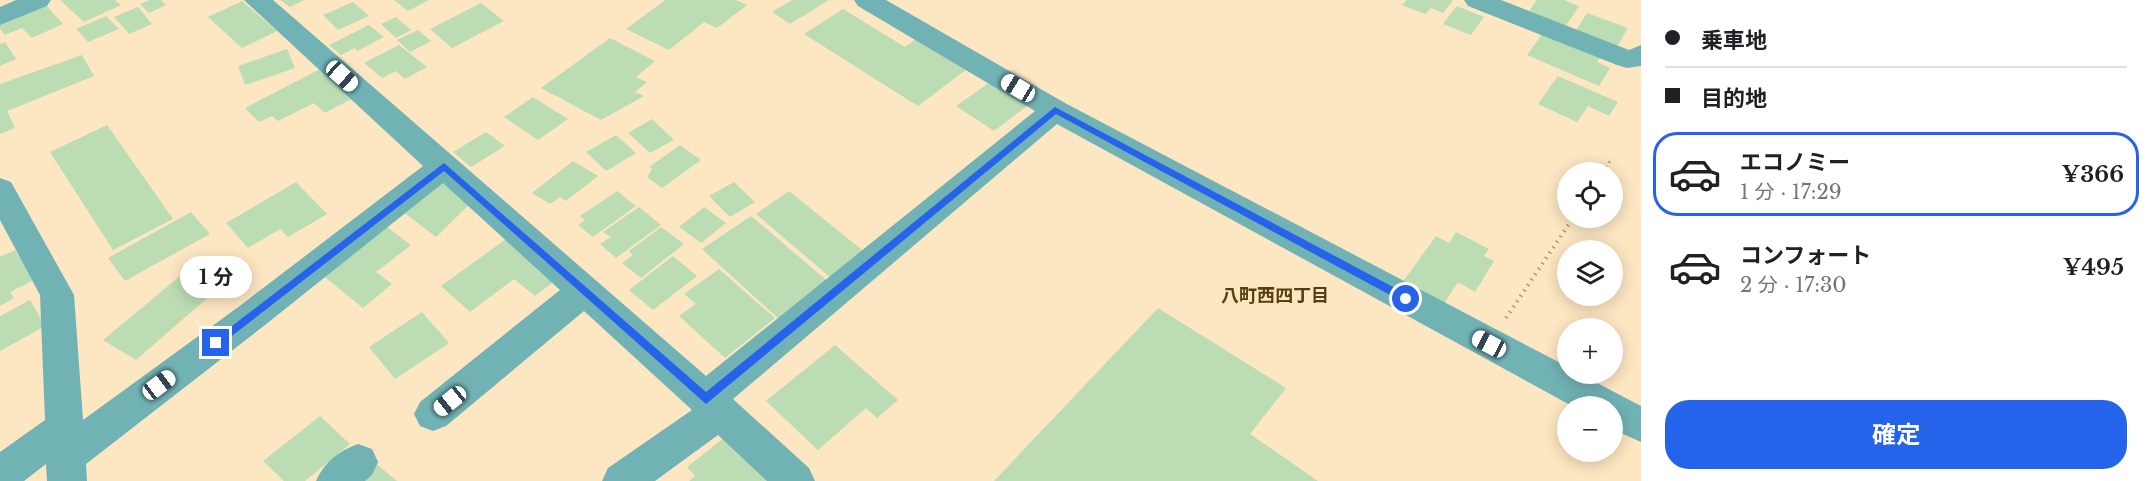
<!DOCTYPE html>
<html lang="ja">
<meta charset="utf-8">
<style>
body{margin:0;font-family:"Libre Baskerville","Noto Sans JP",serif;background:#f2f2f2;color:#202124;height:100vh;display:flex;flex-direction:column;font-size:22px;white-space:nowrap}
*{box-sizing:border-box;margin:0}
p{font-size:20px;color:#757577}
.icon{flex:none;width:33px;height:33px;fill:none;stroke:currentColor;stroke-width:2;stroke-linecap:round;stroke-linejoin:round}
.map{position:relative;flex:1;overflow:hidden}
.drawer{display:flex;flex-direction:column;background:#fff;width:510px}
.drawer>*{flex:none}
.top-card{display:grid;align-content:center;height:132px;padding:0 24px;background:#fff}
.tools{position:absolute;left:1557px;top:162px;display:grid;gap:12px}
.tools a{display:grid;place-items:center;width:66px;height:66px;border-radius:50%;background:#fff;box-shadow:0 3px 15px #0003;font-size:30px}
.end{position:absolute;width:27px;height:27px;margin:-14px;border:8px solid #2563eb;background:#fff;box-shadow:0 0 0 3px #fff}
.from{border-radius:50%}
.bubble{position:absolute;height:42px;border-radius:21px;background:#fff;box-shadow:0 3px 15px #0003;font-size:20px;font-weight:700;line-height:42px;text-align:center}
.car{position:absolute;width:18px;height:36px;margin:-18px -9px;border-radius:8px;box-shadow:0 0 4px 2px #0007;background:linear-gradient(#fff 24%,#345 0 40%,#fff 0 76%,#345 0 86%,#fff 0)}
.top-card b{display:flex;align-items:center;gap:21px;height:57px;font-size:22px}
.top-card b+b{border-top:2px solid #e0e0e0}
.top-card i{width:15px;height:15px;background:#202124}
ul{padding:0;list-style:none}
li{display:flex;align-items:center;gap:18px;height:84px;margin:0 12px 9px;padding:0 12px;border:3px solid transparent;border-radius:24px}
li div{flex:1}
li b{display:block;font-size:22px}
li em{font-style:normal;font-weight:700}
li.selected{border-color:#2563eb}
li>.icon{width:54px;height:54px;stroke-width:1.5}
.button{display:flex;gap:12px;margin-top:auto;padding:12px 24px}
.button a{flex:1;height:69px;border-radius:24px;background:#2563eb;color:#fff;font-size:24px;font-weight:700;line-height:69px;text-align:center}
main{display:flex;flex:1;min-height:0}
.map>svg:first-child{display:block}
.building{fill:#bcddb3}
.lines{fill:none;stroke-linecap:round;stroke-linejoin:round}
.path-far1{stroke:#ac9a7d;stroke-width:3;stroke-dasharray:1.5 4;stroke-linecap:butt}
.path{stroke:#ac9a7d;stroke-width:4;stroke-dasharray:1.5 5;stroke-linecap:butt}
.street{fill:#71b3b5;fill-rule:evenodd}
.route{fill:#2563eb}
.labels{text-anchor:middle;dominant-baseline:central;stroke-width:6;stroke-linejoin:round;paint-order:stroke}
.neighbourhood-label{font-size:18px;font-weight:bold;fill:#563e13;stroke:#fde6c2}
</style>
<main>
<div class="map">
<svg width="1641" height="481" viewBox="0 0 1641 481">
<rect width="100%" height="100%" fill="#fde6c2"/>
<g class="building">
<path d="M 60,0 L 115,0 L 121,5 L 84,22 Z"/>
<path d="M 150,0 L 161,0 L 166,5 L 149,13 L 140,4 Z"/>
<path d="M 280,0 L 304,0 L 290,7 Z"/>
<path d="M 394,0 L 429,0 L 408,11 Z"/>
<path d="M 665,0 L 736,0 L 747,5 L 717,28 L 704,22 L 669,50 L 626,29 Z"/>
<path d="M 792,0 L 829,0 L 790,24 L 772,12 Z"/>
<path d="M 1407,0 L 1453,0 L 1443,13 L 1431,8 L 1425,14 L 1402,5 Z"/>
<path d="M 1537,0 L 1564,0 L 1579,6 L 1566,26 L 1529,11 Z"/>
<path d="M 242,1 L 277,31 L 242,48 L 208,17 Z"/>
<path d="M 353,2 L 369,16 L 338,30 L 323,15 Z"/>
<path d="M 481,3 L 504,21 L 452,48 L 430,29 Z"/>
<path d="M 45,4 L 63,24 L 32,38 L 22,28 L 5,35 L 0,29 L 0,24 Z"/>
<path d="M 1457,6 L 1484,17 L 1471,35 L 1443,24 Z"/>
<path d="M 138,7 L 152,24 L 129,34 L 114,17 Z"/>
<path d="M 843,9 L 905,47 L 916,39 L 967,69 L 918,106 L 804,34 Z"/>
<path d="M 1587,13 L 1628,28 L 1615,50 L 1574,34 Z"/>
<path d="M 106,16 L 119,29 L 88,42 L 76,29 Z"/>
<path d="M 396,17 L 411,30 L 396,38 L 381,24 Z"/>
<path d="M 369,25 L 384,37 L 357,51 L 355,48 L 341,55 L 329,45 Z"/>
<path d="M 418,30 L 431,41 L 410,52 L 397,40 Z"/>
<path d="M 1543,33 L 1601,57 L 1597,62 L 1610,68 L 1599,86 L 1527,55 Z"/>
<path d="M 610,38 L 655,61 L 636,77 L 647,82 L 635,92 L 644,96 L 601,120 L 541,88 Z"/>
<path d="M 5,42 L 16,59 L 0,66 L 0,44 Z"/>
<path d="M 399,45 L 427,67 L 405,79 L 396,71 L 382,78 L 364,63 Z"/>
<path d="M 287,49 L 295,68 L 245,85 L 238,66 Z"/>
<path d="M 82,55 L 94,76 L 7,111 L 15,128 L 0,134 L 0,84 Z"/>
<path d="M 324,67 L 357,96 L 325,113 L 314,103 L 278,121 L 272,116 L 259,122 L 245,108 Z"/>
<path d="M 1558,76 L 1618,102 L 1609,116 L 1588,106 L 1577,122 L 1538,104 Z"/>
<path d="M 993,80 L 1031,103 L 994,131 L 956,106 Z"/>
<path d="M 533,97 L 568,119 L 538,140 L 504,117 Z"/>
<path d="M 652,119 L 674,140 L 650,153 L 628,133 Z"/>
<path d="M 107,125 L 173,219 L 113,250 L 50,152 Z"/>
<path d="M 486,132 L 505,146 L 471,167 L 453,152 Z"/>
<path d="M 616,135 L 636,153 L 606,171 L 586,152 Z"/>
<path d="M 680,145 L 701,160 L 662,188 L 647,177 L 652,169 L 649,167 Z"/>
<path d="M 573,161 L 598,176 L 566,201 L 560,197 L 550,204 L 532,193 Z"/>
<path d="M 441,176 L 473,201 L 436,237 L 402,211 Z"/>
<path d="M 296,182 L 327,214 L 288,237 L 280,229 L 248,248 L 226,223 Z"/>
<path d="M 734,182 L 755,202 L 730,217 L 709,196 Z"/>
<path d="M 617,191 L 636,206 L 593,237 L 578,225 L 585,220 L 580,216 Z"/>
<path d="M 789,191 L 872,258 L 838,284 L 756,214 Z"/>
<path d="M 639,207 L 661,225 L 616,258 L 600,244 L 611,237 L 603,232 Z"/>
<path d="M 704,207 L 726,223 L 701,243 L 679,227 Z"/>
<path d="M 191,212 L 210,234 L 125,281 L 108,258 Z"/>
<path d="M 751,216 L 831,284 L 782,322 L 702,249 Z"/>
<path d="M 386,226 L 411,245 L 376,272 L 392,284 L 363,308 L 321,274 Z"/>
<path d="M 661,227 L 684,244 L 641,278 L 622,263 L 633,255 L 629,251 Z"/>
<path d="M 1456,232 L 1489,249 L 1484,256 L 1494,261 L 1475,292 L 1458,282 L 1443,305 L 1402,283 L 1436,236 L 1449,243 Z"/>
<path d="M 509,237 L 560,277 L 535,296 L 514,279 L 470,312 L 441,286 Z"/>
<path d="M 15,250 L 34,280 L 10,292 L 14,298 L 0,306 L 0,257 Z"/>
<path d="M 673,256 L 697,276 L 653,310 L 629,290 Z"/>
<path d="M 203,257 L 235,274 L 136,360 L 103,340 Z"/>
<path d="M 719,269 L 775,318 L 725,358 L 679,316 L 696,304 L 684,294 Z"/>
<path d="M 30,300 L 45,326 L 0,351 L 0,316 Z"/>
<path d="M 1158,308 L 1286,388 L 1250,434 L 1318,481 L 994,481 Z"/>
<path d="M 422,312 L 449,343 L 395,379 L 369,347 Z"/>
<path d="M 835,345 L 898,400 L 877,418 L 866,408 L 818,450 L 766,401 Z"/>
<path d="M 320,416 L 350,444 L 305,481 L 284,481 L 263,461 Z"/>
<path d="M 733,431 L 781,481 L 689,481 L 695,476 L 687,467 Z"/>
<path d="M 375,463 L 397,481 L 356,481 Z"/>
</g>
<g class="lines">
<path class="path-far1" d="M 1603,172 L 1612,158"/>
<path class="path" d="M 1506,318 L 1573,218"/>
<g class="street">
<path d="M 16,0 L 51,0 L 47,6 L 0,25 L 0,7 Z"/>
<path d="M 244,0 L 273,0 L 706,376 L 1035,111 L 858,6 L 854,0 L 886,0 L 1065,103 L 1568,367 L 1568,374 L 1580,374 L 1641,406 L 1641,442 L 1612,429 L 1612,406 L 1572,406 L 1057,124 L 733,399 L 809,468 L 815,481 L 767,481 L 718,435 L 655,481 L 602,481 L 608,468 L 692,410 L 584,311 L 446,426 L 433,431 L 420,426 L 414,414 L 420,402 L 560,290 L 443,183 L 265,325 L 86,464 L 87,481 L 47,481 L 46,464 L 24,481 L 0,481 L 0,452 L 45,420 L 40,295 L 0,220 L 0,178 L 11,182 L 74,295 L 83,420 L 241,305 L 423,166 Z"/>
<path d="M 1464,0 L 1501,0 L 1629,50 L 1641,45 L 1641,66 L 1627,68 L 1617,65 L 1468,6 Z"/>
<path d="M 358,444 L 372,449 L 378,462 L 372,475 L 365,481 L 316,481 C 324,462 339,451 358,444 Z"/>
</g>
</g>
<path class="route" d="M 1055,107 L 1410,296 L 1410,302 L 1403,302 L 1056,114 L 706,404 L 444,171 L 219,346 L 216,347 L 210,343 L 444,163 L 706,392 Z"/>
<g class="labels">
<g class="neighbourhood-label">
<text x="1275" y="296">八町西四丁目</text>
</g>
</g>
</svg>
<div class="tools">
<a><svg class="icon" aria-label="locate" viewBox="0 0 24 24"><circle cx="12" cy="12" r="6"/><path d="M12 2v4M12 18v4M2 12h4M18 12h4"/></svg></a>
<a><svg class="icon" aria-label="layers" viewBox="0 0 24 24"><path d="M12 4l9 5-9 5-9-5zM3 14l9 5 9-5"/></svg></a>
<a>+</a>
<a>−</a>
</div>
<i class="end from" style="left:1406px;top:299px"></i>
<i class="end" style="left:216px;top:343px"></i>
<div class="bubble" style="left:180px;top:256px;width:72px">1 分</div>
<i class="car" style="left:342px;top:76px;rotate:132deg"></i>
<i class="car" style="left:1018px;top:88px;rotate:301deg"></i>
<i class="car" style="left:1489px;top:344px;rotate:298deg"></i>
<i class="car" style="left:159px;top:385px;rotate:53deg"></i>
<i class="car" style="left:450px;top:401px;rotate:231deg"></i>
</div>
<section class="drawer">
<div class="top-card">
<b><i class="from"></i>乗車地</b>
<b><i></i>目的地</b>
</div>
<ul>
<li class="selected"><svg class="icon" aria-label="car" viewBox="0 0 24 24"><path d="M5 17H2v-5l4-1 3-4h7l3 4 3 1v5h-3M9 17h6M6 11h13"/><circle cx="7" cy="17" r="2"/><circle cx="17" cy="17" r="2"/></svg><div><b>エコノミー</b><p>1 分 · 17:29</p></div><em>¥366</em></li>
<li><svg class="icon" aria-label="car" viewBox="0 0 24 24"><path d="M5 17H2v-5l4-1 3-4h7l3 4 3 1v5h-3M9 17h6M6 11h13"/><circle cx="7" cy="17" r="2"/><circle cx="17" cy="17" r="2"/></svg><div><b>コンフォート</b><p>2 分 · 17:30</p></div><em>¥495</em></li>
</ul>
<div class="button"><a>確定</a></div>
</section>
</main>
